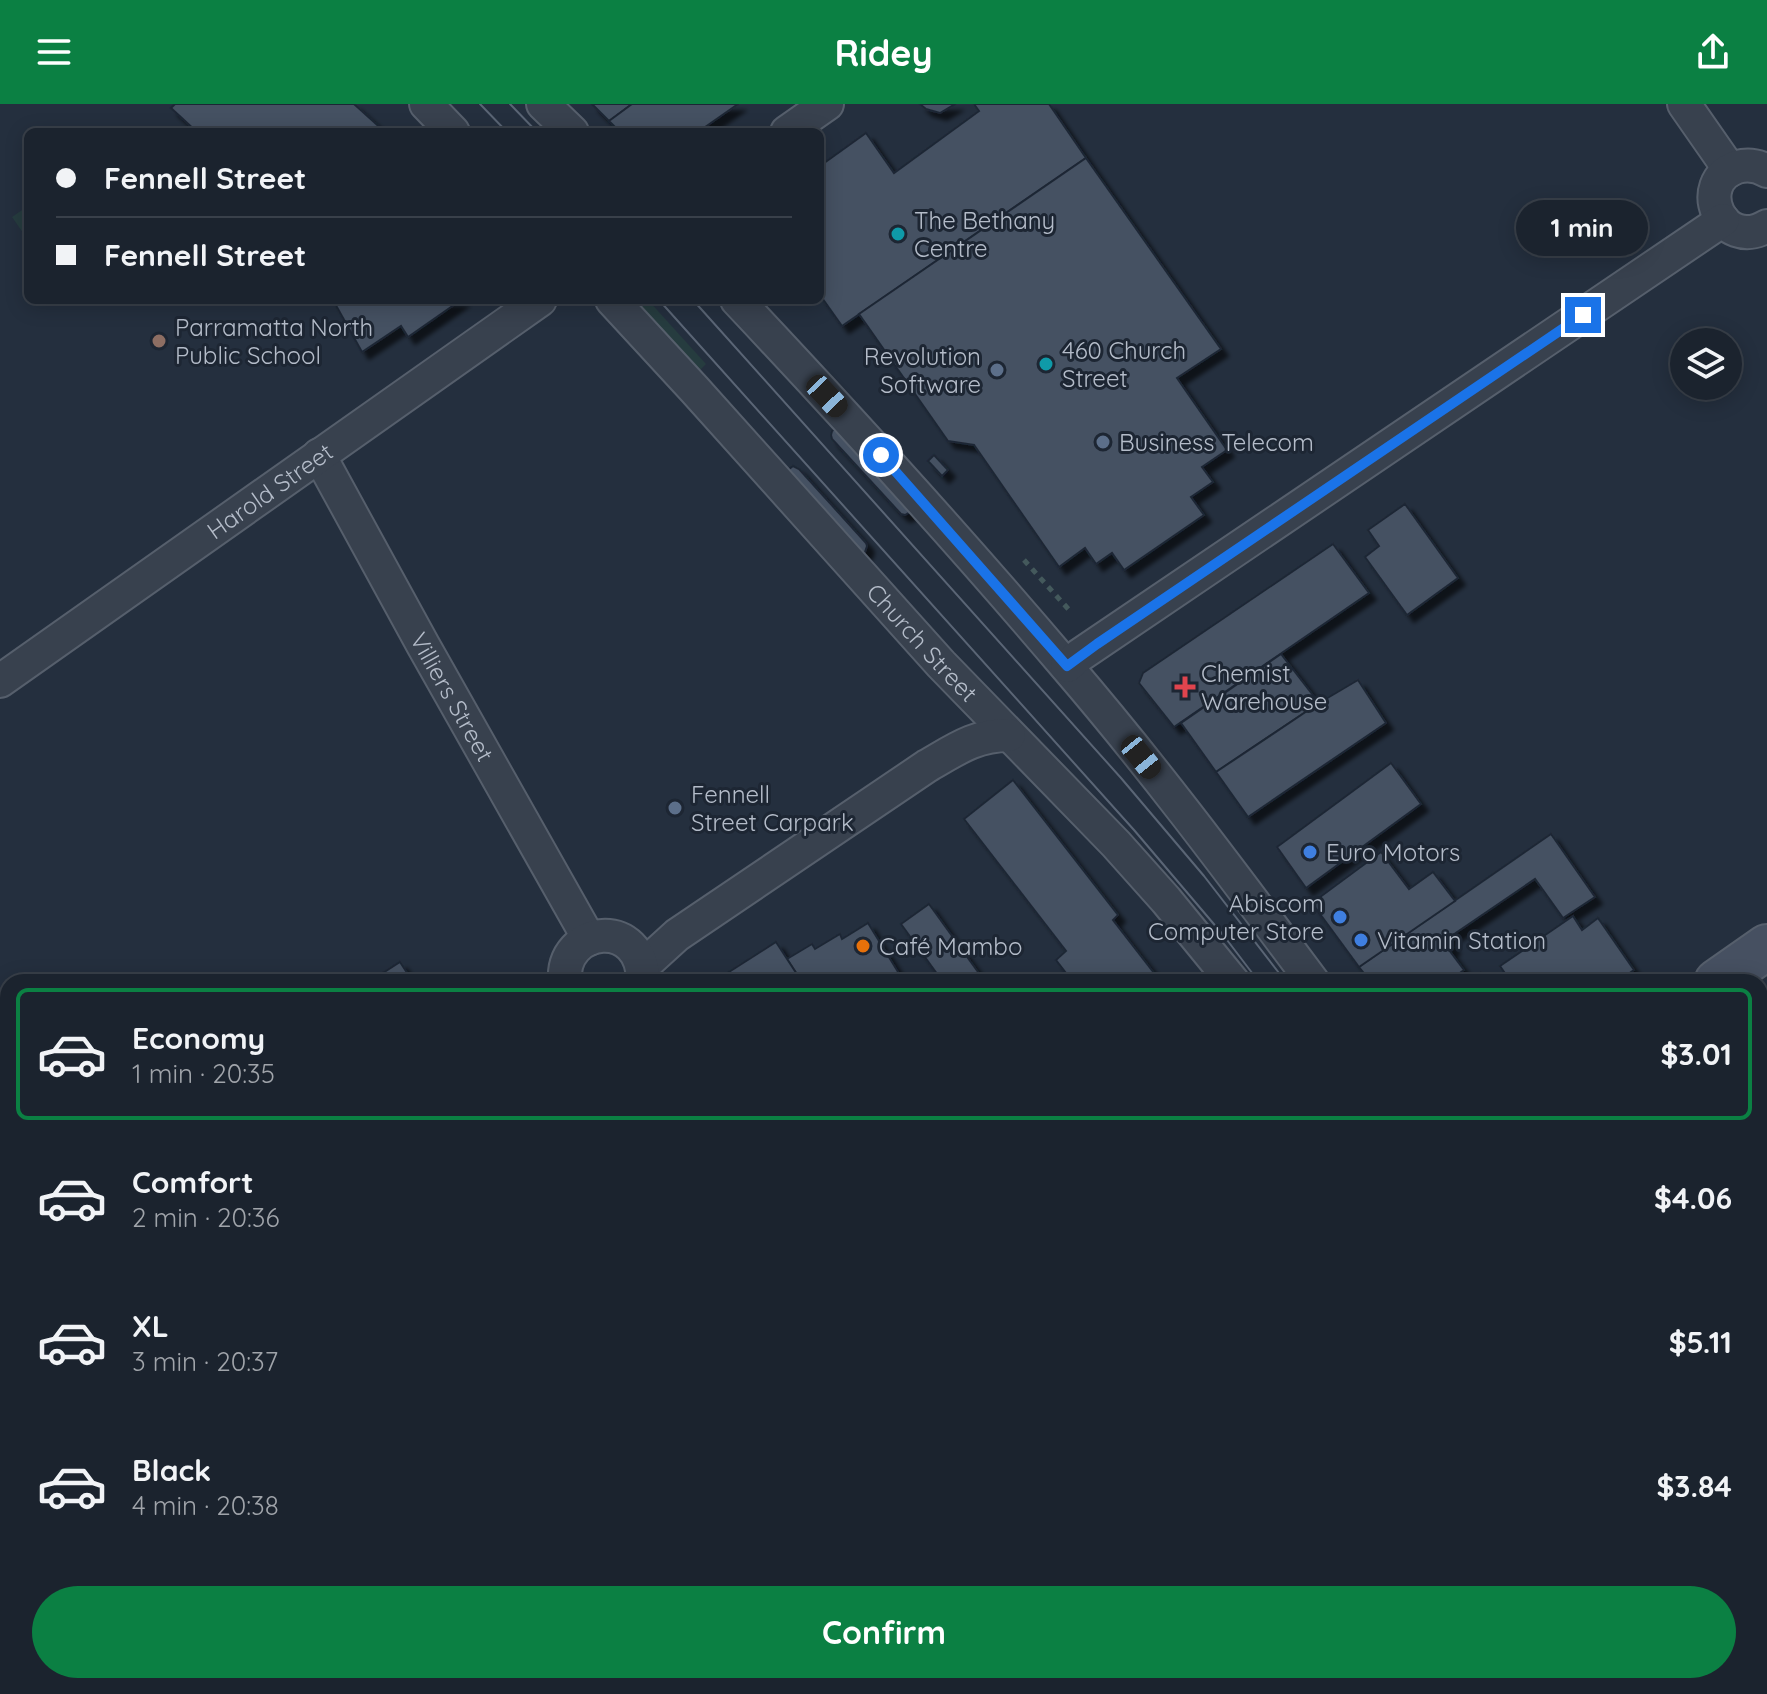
<!DOCTYPE html>
<meta charset="utf-8">
<style>
body{margin:0;font-family:Quicksand,sans-serif;background:#242b36;color:#f1f3f6;height:100vh;display:flex;flex-direction:column;font-size:30px;white-space:nowrap}
*{box-sizing:border-box;margin:0}
p{font-size:26px;color:#a0a4aa}
.icon{flex:none;width:44px;height:44px;fill:none;stroke:currentColor;stroke-width:2;stroke-linecap:round;stroke-linejoin:round}
.map{position:relative;flex:1;overflow:hidden}
.sheet{position:absolute;left:0px;top:870px;width:1768px;height:720px;display:flex;flex-direction:column;background:#1b232e;border-radius:24px 24px 0 0;box-shadow:0 4px 20px #0003,0 0 0 2px #39404a}
.sheet>*{flex:none}
.top-card{position:absolute;left:24px;top:24px;width:800px;height:176px;border-radius:12px;box-shadow:0 4px 20px #0003,0 0 0 2px #39404a;display:grid;align-content:center;height:176px;padding:0 32px;background:#1b232e}
.controls{position:absolute;left:1670px;top:224px;display:grid;gap:16px}
.controls a{display:grid;place-items:center;width:72px;height:72px;border-radius:50%;background:#1b232e;box-shadow:0 4px 20px #0003,0 0 0 2px #39404a;font-size:40px}
.end{position:absolute;width:36px;height:36px;margin:-18px;border:10px solid #1a73e8;background:#fff;box-shadow:0 0 0 4px #fff}
.from{border-radius:50%}
.bubble{position:absolute;height:56px;border-radius:28px;background:#1b232e;box-shadow:0 4px 20px #0003,0 0 0 2px #39404a;font-size:26px;font-weight:700;line-height:56px;text-align:center}
.car{position:absolute;width:24px;height:48px;margin:-24px -12px;border-radius:10px;box-shadow:0 0 6px 2px #0007;background:linear-gradient(#222 24%,#8ab4d8 0 40%,#222 0 76%,#8ab4d8 0 86%,#222 0)}
.top-card b{display:flex;align-items:center;gap:28px;height:76px;font-size:30px}
.top-card b+b{border-top:2px solid #39404a}
.top-card i{width:20px;height:20px;background:#f1f3f6}
ul{padding:14px 0 0;list-style:none}
li{display:flex;align-items:center;gap:24px;height:132px;margin:0 16px 12px;padding:0 16px;border:4px solid transparent;border-radius:12px}
li div{flex:1}
li b{display:block;font-size:30px}
li em{font-style:normal;font-weight:700}
li.on{border-color:#0b8043}
li>.icon{width:72px;height:72px;stroke-width:1.5}
.primary-button{display:flex;gap:16px;margin-top:auto;padding:16px 32px}
.primary-button a{flex:1;height:92px;border-radius:48px;background:#0b8043;color:#fff;font-size:32px;font-weight:700;line-height:92px;text-align:center}
header{display:flex;justify-content:space-between;align-items:center;height:104px;padding:0 32px;background:#0b8043;color:#fff;font-size:36px;font-weight:700}
.map>svg:first-child{display:block}
.green{fill:#263c3f}
.building{fill:#455162;stroke:#1f2835;stroke-width:2;filter:url(#shadow)}
.lines{fill:none;stroke-linecap:round;stroke-linejoin:round}
.street-casing{stroke:#565f6c;stroke-width:36}
.secondary-casing{stroke:#565f6c;stroke-width:48}
.path{stroke:#44595c;stroke-width:5;stroke-dasharray:6 6;stroke-linecap:butt}
.street{stroke:#38414e;stroke-width:32}
.secondary{stroke:#465061;stroke-width:44}
.tram{stroke:#5a6575;stroke-width:2}
.route{stroke:#1a73e8;stroke-width:10}
.culture-dot{fill:#0f9aa8;stroke:#1d2633;stroke-width:3}
.education-dot{fill:#8d6e63;stroke:#1d2633;stroke-width:3}
.service-dot{fill:#5c6f8a;stroke:#1d2633;stroke-width:3}
.health-dot{fill:#e0444e;stroke:#1d2633;stroke-width:3}
.shop-dot{fill:#3f7fe0;stroke:#1d2633;stroke-width:3}
.food-dot{fill:#e8710a;stroke:#1d2633;stroke-width:3}
.labels{text-anchor:middle;dominant-baseline:central;stroke-width:6;stroke-linejoin:round;paint-order:stroke}
.poi-label{font-size:24px;fill:#b4bcc9;stroke:#1d2633;text-anchor:start}
.street-label{font-size:24px;fill:#b4bcc9;stroke:#1d2633}
</style>
<header><svg class="icon" aria-label="menu" viewBox="0 0 24 24"><path d="M4 6h16M4 12h16M4 18h16"/></svg>Ridey<svg class="icon" aria-label="share" viewBox="0 0 24 24"><path d="M12 15V3M7 8l5-5 5 5M5 13v7h14v-7"/></svg></header>
<div class="map">
<svg width="1767" height="1590" viewBox="0 0 1767 1590">
<defs>
<filter id="shadow"><feDropShadow dx="7" dy="7" stdDeviation="2" flood-color="#0009"/></filter>
</defs>
<rect width="100%" height="100%" fill="#242f3e"/>
<g class="green">
<path d="M 28,102 L 28,136 L 12,113 Z"/>
<path d="M 625,196 L 648,196 L 706,260 L 694,272 Z"/>
</g>
<g class="building">
<path d="M 175,0 L 354,0 L 385,28 L 197,28 L 171,4 Z"/>
<path d="M 592,0 L 632,0 L 609,17 Z"/>
<path d="M 632,0 L 738,0 L 698,28 L 620,28 L 609,17 Z"/>
<path d="M 920,0 L 955,0 L 940,9 L 926,5 Z"/>
<path d="M 974,0 L 1049,0 L 1086,54 L 842,222 L 820,191 L 820,62 L 866,29 L 894,69 L 979,7 Z"/>
<path d="M 1086,54 L 1221,245 L 1177,274 L 1227,346 L 1202,363 L 1213,378 L 1191,393 L 1204,411 L 1124,466 L 1112,449 L 1096,460 L 1085,444 L 1059,463 L 974,341 L 948,337 L 859,210 Z"/>
<path d="M 333,196 L 461,196 L 408,233 L 401,222 L 362,248 Z"/>
<path d="M 837,324 L 910,408 L 905,411 L 901,410 L 832,335 L 831,331 L 832,327 Z"/>
<path d="M 934,351 L 948,366 L 942,372 L 928,357 Z"/>
<path d="M 793,362 L 799,365 L 866,439 L 867,442 L 865,448 L 861,450 L 788,366 Z"/>
<path d="M 1405,400 L 1458,474 L 1407,511 L 1365,453 L 1379,442 L 1368,426 Z"/>
<path d="M 1333,440 L 1369,489 L 1174,623 L 1139,579 L 1143,569 Z"/>
<path d="M 1281,550 L 1319,599 L 1216,668 L 1181,619 Z"/>
<path d="M 1358,576 L 1386,619 L 1248,713 L 1216,668 L 1319,599 Z"/>
<path d="M 1391,659 L 1421,700 L 1306,784 L 1277,743 Z"/>
<path d="M 1013,676 L 1118,811 L 1113,816 L 1161,878 L 1073,878 L 1056,856 L 1066,847 L 964,715 Z"/>
<path d="M 1551,730 L 1595,793 L 1563,814 L 1535,775 L 1447,835 L 1453,843 L 1449,846 L 1464,866 L 1447,878 L 1371,878 L 1359,863 Z"/>
<path d="M 1381,748 L 1409,785 L 1433,768 L 1455,797 L 1359,863 L 1312,799 Z"/>
<path d="M 929,800 L 978,868 L 965,878 L 943,878 L 901,820 Z"/>
<path d="M 1573,812 L 1582,826 L 1598,814 L 1634,866 L 1616,878 L 1511,878 L 1500,862 Z"/>
<path d="M 868,819 L 903,876 L 899,878 L 802,878 L 787,855 L 812,840 L 815,845 L 840,830 L 842,835 Z"/>
<path d="M 776,838 L 802,878 L 735,878 L 729,868 Z"/>
<path d="M 400,858 L 413,878 L 369,878 Z"/>
<path d="M 729,868 L 735,878 L 714,878 Z"/>
<path d="M 1481,869 L 1487,878 L 1468,878 Z"/>
<path d="M 1760,1043 L 1767,1053 L 1767,1307 L 1760,1313 Z"/>
<path d="M 1767,1318 L 1767,1383 L 1760,1373 L 1760,1323 Z"/>
<path d="M 1049,1582 L 1166,1582 L 1170,1590 L 1053,1590 Z"/>
<path d="M 1317,1582 L 1438,1582 L 1427,1590 L 1323,1590 Z"/>
<path d="M 1499,1582 L 1529,1582 L 1535,1590 L 1489,1590 Z"/>
<path d="M 1555,1582 L 1619,1582 L 1608,1590 L 1560,1590 Z"/>
<path d="M 1641,1582 L 1679,1582 L 1680,1583 L 1669,1590 L 1647,1590 Z"/>
</g>
<g class="lines">
<defs>
<g id="street">
<path d="M 426,0 L 453,28"/>
<path d="M 543,0 L 572,28"/>
<path d="M 1684,0 L 1730,66"/>
<path d="M 787,28 L 827,0"/>
<path d="M 1767,67 C 1757,61 1748,60 1737,63 C 1692,78 1721,149 1767,122"/>
<path id="s1" d="M 612,196 L 695,286 L 941,560 L 1116,740 L 1166,796 L 1233,878"/>
<path d="M 737,196 C 849,315 960,437 1066,562 C 1153,663 1233,771 1313,878"/>
<path id="s2" d="M 319,351 L 423,541 L 589,835"/>
<path d="M 1067,562 L 1080,551 L 1723,116"/>
<path id="s3" d="M 0,577 L 540,196"/>
<path d="M 643,862 L 677,831 L 927,662 C 955,646 975,631 1009,631"/>
<path d="M 565,878 C 560,821 644,812 643,878"/>
<path d="M 0,1028 L 8,1042"/>
<path d="M 0,1306 L 8,1300"/>
<path d="M 1760,1478 L 1767,1488"/>
<path d="M 310,1582 L 315,1590"/>
<path d="M 1745,1582 L 1750,1590"/>
</g>
<g id="secondary">
<path d="M 1717,878 L 1767,843"/>
<path d="M 990,1582 L 995,1590"/>
<path d="M 696,1590 L 707,1582"/>
</g>
</defs>
<use href="#street" class="street-casing"/>
<use href="#secondary" class="secondary-casing"/>
<path class="path" d="M 1024,456 L 1071,508"/>
<use href="#street" class="street"/>
<use href="#secondary" class="secondary"/>
<g class="tram">
<path d="M 480,0 L 507,28"/>
<path d="M 510,0 L 537,28"/>
<path d="M 659,196 L 1134,726 L 1224,832 L 1259,878"/>
<path d="M 693,196 L 1121,674 L 1204,772 L 1286,878"/>
<path d="M 1760,1518 L 1767,1527"/>
<path d="M 1760,1553 L 1767,1562"/>
</g>
</g>
<g class="lines">
<path class="route" d="M 881,351 L 1067,562 L 1097,540 L 1583,211"/>
</g>
<g class="culture-dot">
<circle cx="898" cy="130" r="8"/>
<circle cx="1046" cy="260" r="8"/>
</g>
<circle class="education-dot" cx="159" cy="237" r="8"/>
<g class="service-dot">
<circle cx="997" cy="266" r="8"/>
<circle cx="1103" cy="338" r="8"/>
<circle cx="675" cy="704" r="8"/>
</g>
<path class="health-dot" d="M1181 571h8v8h8v8h-8v8h-8v-8h-8v-8h8z"/>
<g class="shop-dot">
<circle cx="1310" cy="748" r="8"/>
<circle cx="1340" cy="813" r="8"/>
<circle cx="1361" cy="836" r="8"/>
</g>
<circle class="food-dot" cx="863" cy="842" r="8"/>
<g class="labels">
<g class="poi-label">
<text x="914" y="116">The Bethany<tspan x="914" dy="28">Centre</tspan></text>
<text x="175" y="223">Parramatta North<tspan x="175" dy="28">Public School</tspan></text>
<text x="1062" y="246">460 Church<tspan x="1062" dy="28">Street</tspan></text>
<text x="981" y="252" text-anchor="end">Revolution<tspan x="981" dy="28">Software</tspan></text>
<text x="1119" y="338">Business Telecom</text>
<text x="1201" y="569">Chemist<tspan x="1201" dy="28">Warehouse</tspan></text>
<text x="691" y="690">Fennell<tspan x="691" dy="28">Street Carpark</tspan></text>
<text x="1326" y="748">Euro Motors</text>
<text x="1324" y="799" text-anchor="end">Abiscom<tspan x="1324" dy="28">Computer Store</tspan></text>
<text x="1377" y="836">Vitamin Station</text>
<text x="879" y="842">Café Mambo</text>
</g>
<g class="street-label">
<text stroke="none"><textPath href="#s3" startOffset="330">Harold Street</textPath></text>
<text stroke="none"><textPath href="#s1" startOffset="462">Church Street</textPath></text>
<text stroke="none"><textPath href="#s2" startOffset="276">Villiers Street</textPath></text>
</g>
</g>
</svg>
<div class="controls">
<a><svg class="icon" aria-label="layers" viewBox="0 0 24 24"><path d="M12 4l9 5-9 5-9-5zM3 14l9 5 9-5"/></svg></a>
</div>
<i class="end from" style="left:881px;top:351px"></i>
<i class="end" style="left:1583px;top:211px"></i>
<div class="bubble" style="left:1516px;top:96px;width:132px">1 min</div>
<i class="car" style="left:827px;top:292px;rotate:137deg"></i>
<i class="car" style="left:1141px;top:653px;rotate:141deg"></i>
<div class="top-card">
<b><i class="from"></i>Fennell Street</b>
<b><i></i>Fennell Street</b>
</div>
<section class="sheet">
<ul>
<li class="on"><svg class="icon" aria-label="car" viewBox="0 0 24 24"><path d="M5 17H2v-5l4-1 3-4h7l3 4 3 1v5h-3M9 17h6M6 11h13"/><circle cx="7" cy="17" r="2"/><circle cx="17" cy="17" r="2"/></svg><div><b>Economy</b><p>1 min · 20:35</p></div><em>$3.01</em></li>
<li><svg class="icon" aria-label="car" viewBox="0 0 24 24"><path d="M5 17H2v-5l4-1 3-4h7l3 4 3 1v5h-3M9 17h6M6 11h13"/><circle cx="7" cy="17" r="2"/><circle cx="17" cy="17" r="2"/></svg><div><b>Comfort</b><p>2 min · 20:36</p></div><em>$4.06</em></li>
<li><svg class="icon" aria-label="car" viewBox="0 0 24 24"><path d="M5 17H2v-5l4-1 3-4h7l3 4 3 1v5h-3M9 17h6M6 11h13"/><circle cx="7" cy="17" r="2"/><circle cx="17" cy="17" r="2"/></svg><div><b>XL</b><p>3 min · 20:37</p></div><em>$5.11</em></li>
<li><svg class="icon" aria-label="car" viewBox="0 0 24 24"><path d="M5 17H2v-5l4-1 3-4h7l3 4 3 1v5h-3M9 17h6M6 11h13"/><circle cx="7" cy="17" r="2"/><circle cx="17" cy="17" r="2"/></svg><div><b>Black</b><p>4 min · 20:38</p></div><em>$3.84</em></li>
</ul>
<div class="primary-button"><a>Confirm</a></div>
</section>
</div>
